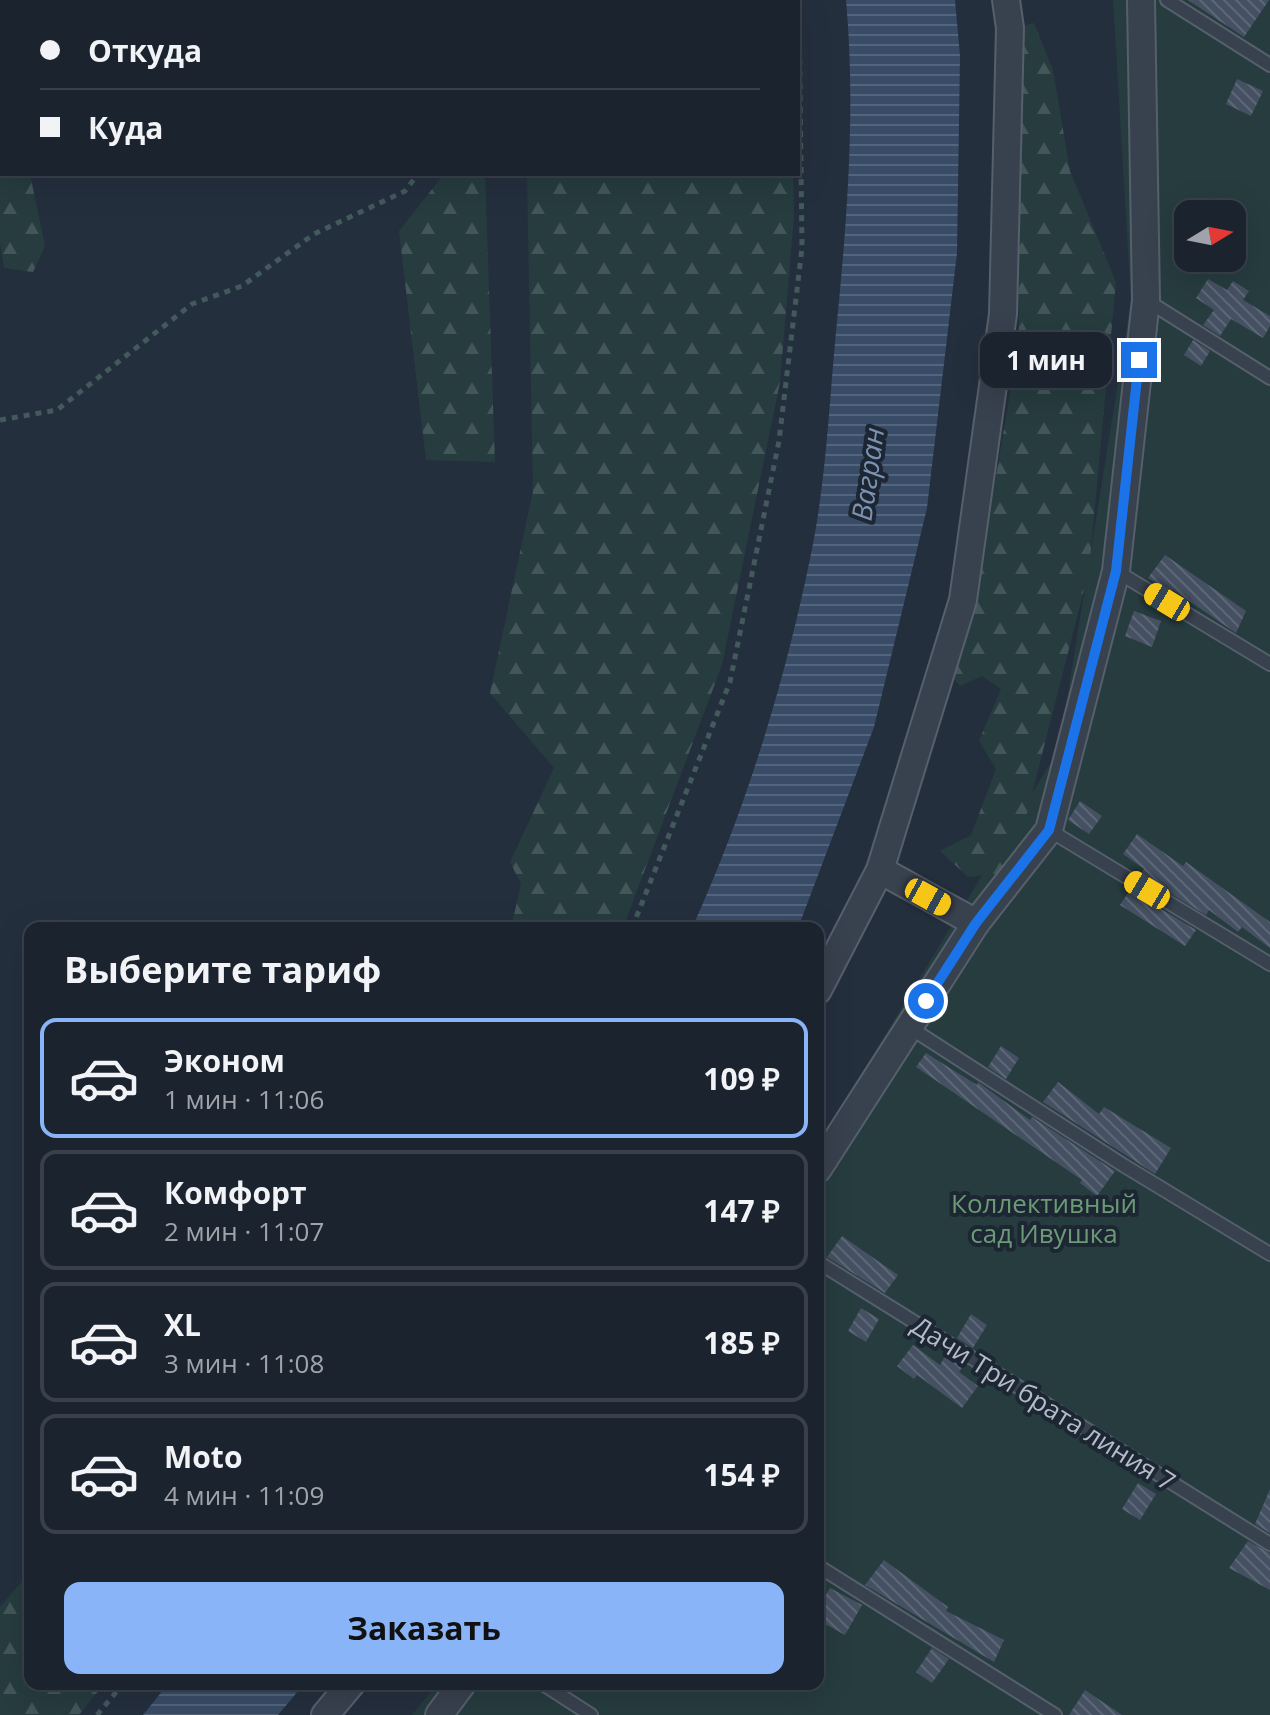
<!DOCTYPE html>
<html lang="ru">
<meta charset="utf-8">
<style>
body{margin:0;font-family:"Open Sans",sans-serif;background:#242b36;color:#f1f3f6;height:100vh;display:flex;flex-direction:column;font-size:30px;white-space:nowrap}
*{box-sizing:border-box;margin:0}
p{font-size:26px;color:#a0a4aa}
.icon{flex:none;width:44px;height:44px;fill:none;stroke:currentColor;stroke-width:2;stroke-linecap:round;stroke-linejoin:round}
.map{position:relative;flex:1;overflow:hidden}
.details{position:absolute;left:24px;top:922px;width:800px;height:768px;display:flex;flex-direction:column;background:#1b232e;border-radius:16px;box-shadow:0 8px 32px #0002,0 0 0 2px #39404a}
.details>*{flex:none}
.top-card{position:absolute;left:0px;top:0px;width:800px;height:176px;box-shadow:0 8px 32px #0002,0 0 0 2px #39404a;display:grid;align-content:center;height:176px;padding:0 40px;background:#1b232e}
.needle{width:52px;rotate:80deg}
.tools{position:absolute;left:1174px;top:200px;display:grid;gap:16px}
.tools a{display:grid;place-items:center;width:72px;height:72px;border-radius:16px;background:#1b232e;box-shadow:0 8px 32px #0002,0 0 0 2px #39404a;font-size:40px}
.end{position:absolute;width:36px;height:36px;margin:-18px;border:10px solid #1a73e8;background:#fff;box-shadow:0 0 0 4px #fff}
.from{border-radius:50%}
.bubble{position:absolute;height:56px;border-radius:16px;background:#1b232e;box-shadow:0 8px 32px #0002,0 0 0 2px #39404a;font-size:26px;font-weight:700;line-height:56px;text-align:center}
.car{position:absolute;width:24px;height:48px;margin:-24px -12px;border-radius:10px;box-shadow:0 0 6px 2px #0007;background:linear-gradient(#f5c518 24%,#345 0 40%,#f5c518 0 76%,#345 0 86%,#f5c518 0)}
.top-card b{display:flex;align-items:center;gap:28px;height:76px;font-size:30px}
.top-card b+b{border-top:2px solid #39404a}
.top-card i{width:20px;height:20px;background:#f1f3f6}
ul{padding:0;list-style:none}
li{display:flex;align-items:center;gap:24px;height:120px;margin:0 16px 12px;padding:0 24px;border:4px solid #39404a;border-radius:16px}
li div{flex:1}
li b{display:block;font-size:30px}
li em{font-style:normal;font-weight:700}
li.on{border-color:#8ab4f8}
li>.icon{width:72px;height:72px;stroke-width:1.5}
h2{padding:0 40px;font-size:36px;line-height:96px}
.action{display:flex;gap:16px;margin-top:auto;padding:16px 40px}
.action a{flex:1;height:92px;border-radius:16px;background:#8ab4f8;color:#111;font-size:32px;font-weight:700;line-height:92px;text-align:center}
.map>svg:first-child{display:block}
.green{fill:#263c3f;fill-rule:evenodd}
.forest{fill:url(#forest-firs)}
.water{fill:url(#water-rules)}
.building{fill:url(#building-back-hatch)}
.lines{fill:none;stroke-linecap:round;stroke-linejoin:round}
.lane-casing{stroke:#565f6c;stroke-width:16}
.street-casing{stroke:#565f6c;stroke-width:30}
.path{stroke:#44595c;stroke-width:5;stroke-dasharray:6 6;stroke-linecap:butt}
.lane{stroke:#38414e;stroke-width:12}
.street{stroke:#38414e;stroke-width:26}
.route{stroke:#1a73e8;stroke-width:10}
.labels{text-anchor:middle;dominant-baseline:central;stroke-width:8;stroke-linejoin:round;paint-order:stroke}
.park-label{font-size:26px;fill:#6b9a76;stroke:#1d2633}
.street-label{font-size:26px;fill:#b4bcc9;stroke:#1d2633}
.water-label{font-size:28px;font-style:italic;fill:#7c92b1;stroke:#1d2633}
</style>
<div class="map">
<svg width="1270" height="1715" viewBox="0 0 1270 1715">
<defs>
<pattern id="forest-firs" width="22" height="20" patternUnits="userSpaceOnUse" patternTransform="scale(2)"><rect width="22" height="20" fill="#263c3f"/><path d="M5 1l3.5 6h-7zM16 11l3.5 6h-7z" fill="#435659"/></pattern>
<pattern id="water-rules" width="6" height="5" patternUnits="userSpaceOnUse" patternTransform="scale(2)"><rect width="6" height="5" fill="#394c67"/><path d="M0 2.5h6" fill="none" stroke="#53647b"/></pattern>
<pattern id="building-back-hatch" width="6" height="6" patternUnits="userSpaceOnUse" patternTransform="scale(2)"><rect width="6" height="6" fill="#455162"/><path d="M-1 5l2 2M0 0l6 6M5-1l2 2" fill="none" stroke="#5d6877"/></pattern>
</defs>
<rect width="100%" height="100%" fill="#242f3e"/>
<path class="green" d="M 1113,0 L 1270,0 L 1270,1715 L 412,1715 L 437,1684 L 818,1684 L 818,1145 L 1059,749 L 1131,301 ZM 1188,214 L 1232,214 L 1232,258 L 1188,258 Z"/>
<g class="forest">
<path d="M 92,0 L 473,0 L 92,2 Z"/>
<path d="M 1034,23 L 1053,70 L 1070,171 L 1116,282 L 1089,570 L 1022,833 L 1000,874 L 968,877 L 940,851 L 971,835 L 996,769 L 979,741 L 1001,689 L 982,676 L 960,686 L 950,674 L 985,540 L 1019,341 L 1015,28 Z"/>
<path d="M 0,24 L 2,174 L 30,174 L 45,246 L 33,272 L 4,268 L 0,242 Z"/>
<path d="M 444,174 L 485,174 L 495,462 L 426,460 L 399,231 Z"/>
<path d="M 527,174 L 793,174 L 794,216 L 780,382 L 722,665 L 623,928 L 511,928 L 521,884 L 510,862 L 554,768 L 490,693 L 533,491 Z"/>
<path d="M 30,1572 L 30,1684 L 104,1684 L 79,1715 L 0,1715 L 0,1607 Z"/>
</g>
<g class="water">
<path d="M 846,0 L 955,0 L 960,56 L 957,253 L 927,508 L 874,727 L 798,928 L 692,928 C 746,809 785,682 811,554 C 826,482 829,405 836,332 C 847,222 856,110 846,0 Z"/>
<path d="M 168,1684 L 304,1684 L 278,1715 L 143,1715 Z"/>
</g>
<g class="building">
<path d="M 1188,0 L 1269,0 L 1244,37 Z"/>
<path d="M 1237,79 L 1263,91 L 1251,116 L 1226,104 Z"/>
<path d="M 1208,279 L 1227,290 L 1233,281 L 1249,291 L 1243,300 L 1270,316 L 1270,326 L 1263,338 L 1231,319 L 1220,336 L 1203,325 L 1214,310 L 1196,298 Z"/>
<path d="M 1193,340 L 1210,351 L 1201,366 L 1184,355 Z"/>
<path d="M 1165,555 L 1246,611 L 1236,633 L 1173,590 L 1171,594 L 1148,578 Z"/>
<path d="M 1134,611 L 1161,621 L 1152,647 L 1125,636 Z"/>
<path d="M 1080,801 L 1102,816 L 1089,834 L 1068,820 Z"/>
<path d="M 1137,834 L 1183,866 L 1186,862 L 1270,922 L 1270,948 L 1242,927 L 1238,932 L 1209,910 L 1206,915 L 1140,875 L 1144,869 L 1123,854 Z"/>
<path d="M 1130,890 L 1196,930 L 1185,946 L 1120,905 Z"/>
<path d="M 1001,1046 L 1019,1058 L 1006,1079 L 988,1067 Z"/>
<path d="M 926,1053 L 977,1085 L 978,1082 L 1030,1120 L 1032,1117 L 1115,1171 L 1097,1196 L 1080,1183 L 1082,1180 L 916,1067 Z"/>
<path d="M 1058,1082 L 1099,1114 L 1104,1107 L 1171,1148 L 1155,1174 L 1043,1102 Z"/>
<path d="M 842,1236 L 898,1275 L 885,1293 L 827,1257 Z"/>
<path d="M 861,1308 L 879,1319 L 866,1342 L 848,1331 Z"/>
<path d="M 971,1314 L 987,1325 L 973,1348 L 957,1338 Z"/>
<path d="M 913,1345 L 940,1365 L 947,1353 L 964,1364 L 959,1372 L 978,1386 L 962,1408 L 917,1375 L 914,1379 L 897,1366 Z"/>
<path d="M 1138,1483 L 1156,1494 L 1140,1520 L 1122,1509 Z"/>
<path d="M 1270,1489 L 1270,1533 L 1255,1524 Z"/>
<path d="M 1248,1541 L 1270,1553 L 1270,1590 L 1229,1568 Z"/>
<path d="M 884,1560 L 948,1607 L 946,1611 L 1004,1640 L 994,1662 L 865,1585 Z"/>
<path d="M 830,1588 L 862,1605 L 845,1635 L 818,1620 L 818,1609 Z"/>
<path d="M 932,1648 L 949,1659 L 932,1683 L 916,1672 Z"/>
<path d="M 1085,1690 L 1122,1715 L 1069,1715 Z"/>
</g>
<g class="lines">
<defs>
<g id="lane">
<path d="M 1167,0 L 1270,65"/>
<path d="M 1146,300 L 1270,378"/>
<path d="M 1116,571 L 1270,664"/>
<path d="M 1049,830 L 1270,964"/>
<path d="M 909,1027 L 1123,1165 L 1270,1254"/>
<path d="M 818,1262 L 1270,1544"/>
<path d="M 818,1566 L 1055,1715"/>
<path d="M 543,1684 L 591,1715"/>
</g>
<g id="street">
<path d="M 880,870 L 976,923"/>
<path d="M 818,990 L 880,870 L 963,600 L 1003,314 L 1010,28 L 1006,0"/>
<path d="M 818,1169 L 976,923 L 1049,830 L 1116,571 L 1146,300 L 1141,0"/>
<path d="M 325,1715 L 351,1684"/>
<path d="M 439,1715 L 462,1684"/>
</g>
</defs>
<use href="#lane" class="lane-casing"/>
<use href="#street" class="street-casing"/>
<g class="path">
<path d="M 607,2 L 610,0"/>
<path d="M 0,420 L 57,410 L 192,304 L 242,286 L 314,234 L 405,191 L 418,174"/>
<path d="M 632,928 L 730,682 L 779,441 L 802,248 L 799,0"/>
<path d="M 97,1715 L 123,1684"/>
</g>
<use href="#lane" class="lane"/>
<use href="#street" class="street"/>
</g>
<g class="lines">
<path class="route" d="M 926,1001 L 976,923 L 1049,830 L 1116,571 L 1139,360"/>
</g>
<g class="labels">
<g class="park-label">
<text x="1044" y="1203">Коллективный<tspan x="1044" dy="30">сад Ивушка</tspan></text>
</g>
<g class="street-label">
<text transform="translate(1044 1403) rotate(32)">Дачи Три брата линия 7</text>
</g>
<g class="water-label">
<text transform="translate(867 474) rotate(-82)">Вагран</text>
</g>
</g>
</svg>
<div class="tools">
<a><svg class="needle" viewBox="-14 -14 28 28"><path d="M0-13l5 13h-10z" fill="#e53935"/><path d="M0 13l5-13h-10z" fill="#a0a4aa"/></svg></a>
</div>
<i class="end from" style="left:926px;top:1001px"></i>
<i class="end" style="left:1139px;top:360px"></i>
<div class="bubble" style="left:980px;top:332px;width:132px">1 мин</div>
<i class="car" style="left:1167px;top:602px;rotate:301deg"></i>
<i class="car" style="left:1147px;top:890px;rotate:301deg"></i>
<i class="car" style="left:928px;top:897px;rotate:119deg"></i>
<div class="top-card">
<b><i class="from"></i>Откуда</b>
<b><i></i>Куда</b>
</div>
<section class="details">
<h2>Выберите тариф</h2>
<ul>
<li class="on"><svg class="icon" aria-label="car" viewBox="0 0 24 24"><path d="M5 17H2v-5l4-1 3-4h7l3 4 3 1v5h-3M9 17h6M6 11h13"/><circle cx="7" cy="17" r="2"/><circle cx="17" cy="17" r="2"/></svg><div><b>Эконом</b><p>1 мин · 11:06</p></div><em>109 ₽</em></li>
<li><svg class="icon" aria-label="car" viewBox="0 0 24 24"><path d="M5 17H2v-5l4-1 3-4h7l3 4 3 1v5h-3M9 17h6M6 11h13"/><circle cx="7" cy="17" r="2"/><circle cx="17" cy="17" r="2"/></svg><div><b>Комфорт</b><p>2 мин · 11:07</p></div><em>147 ₽</em></li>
<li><svg class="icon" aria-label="car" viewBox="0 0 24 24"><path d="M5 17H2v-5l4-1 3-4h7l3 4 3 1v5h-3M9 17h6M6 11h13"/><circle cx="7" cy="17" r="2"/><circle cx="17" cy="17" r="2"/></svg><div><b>XL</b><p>3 мин · 11:08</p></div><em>185 ₽</em></li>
<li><svg class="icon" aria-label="car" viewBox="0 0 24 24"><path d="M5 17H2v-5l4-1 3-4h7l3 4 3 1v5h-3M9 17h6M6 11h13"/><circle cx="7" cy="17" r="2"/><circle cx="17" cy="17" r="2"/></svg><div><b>Moto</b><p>4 мин · 11:09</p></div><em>154 ₽</em></li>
</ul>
<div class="action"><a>Заказать</a></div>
</section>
</div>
